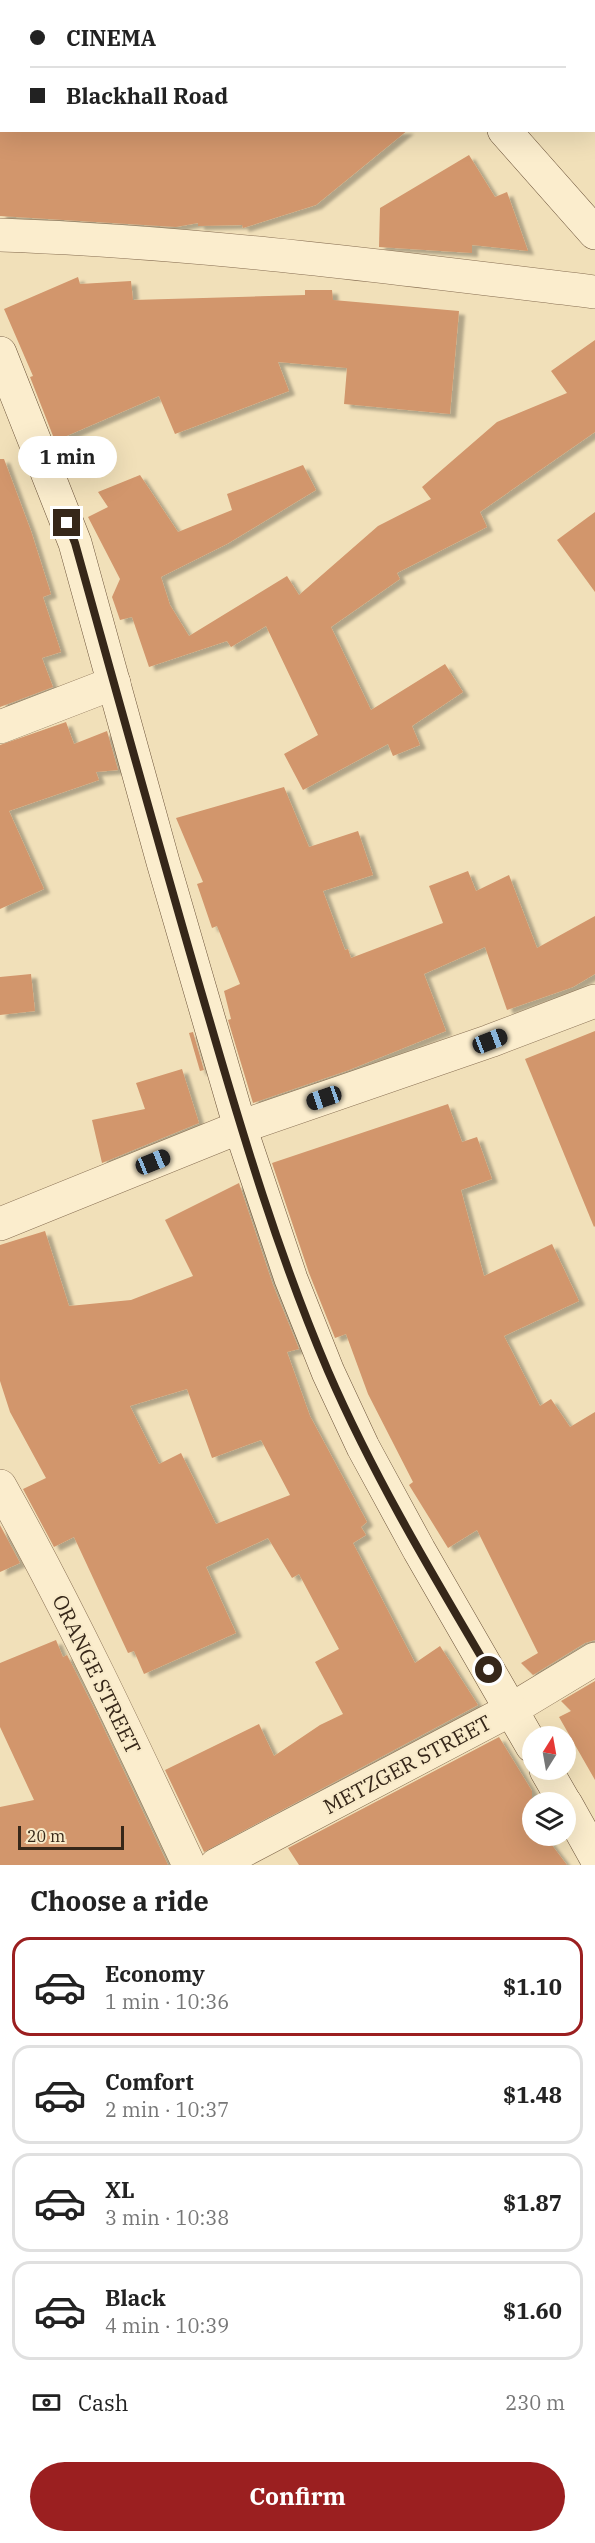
<!DOCTYPE html>
<meta charset="utf-8">
<style>
body{margin:0;font-family:"IBM Plex Serif",serif;background:#f6f6f6;color:#222;height:100vh;display:flex;flex-direction:column;font-size:22px;white-space:nowrap}
*{box-sizing:border-box;margin:0}
p{font-size:20px;color:#767676}
.icon{flex:none;width:33px;height:33px;fill:none;stroke:currentColor;stroke-width:2;stroke-linecap:round;stroke-linejoin:round}
.map{position:relative;height:1865px;overflow:hidden}
.details{display:flex;flex-direction:column;background:#fff;flex:1}
.details>*{flex:none}
.banner{position:absolute;left:0px;top:0px;width:596px;height:132px;box-shadow:0 6px 24px #0002;display:grid;align-content:center;height:132px;padding:0 30px;background:#fff}
.needle{width:39px;rotate:11deg}
.tools{position:absolute;left:522px;top:1726px;display:grid;gap:12px}
.tools a{display:grid;place-items:center;width:54px;height:54px;border-radius:50%;background:#fff;box-shadow:0 6px 24px #0002;font-size:30px}
.scale{position:absolute;left:18px;bottom:15px;width:106px;box-sizing:border-box;padding-left:6px;border:3px solid #362719;border-top:0;font-size:16px;line-height:21px;white-space:nowrap;color:#362719;-webkit-text-stroke:4px #f8eac9;paint-order:stroke}
.end{position:absolute;width:27px;height:27px;margin:-14px;border:8px solid #362719;background:#fff;box-shadow:0 0 0 3px #fff}
.from{border-radius:50%}
.bubble{position:absolute;height:42px;border-radius:21px;background:#fff;box-shadow:0 6px 24px #0002;font-size:20px;font-weight:700;line-height:42px;text-align:center}
.car{position:absolute;width:18px;height:36px;margin:-18px -9px;border-radius:8px;box-shadow:0 0 4px 2px #0007;background:linear-gradient(#222 24%,#8ab4d8 0 40%,#222 0 76%,#8ab4d8 0 86%,#222 0)}
.banner b{display:flex;align-items:center;gap:21px;height:57px;font-size:22px}
.banner b+b{border-top:2px solid #e0e0e0}
.banner i{width:15px;height:15px;background:#222}
ul{padding:0;list-style:none}
li{display:flex;align-items:center;gap:18px;height:99px;margin:0 12px 9px;padding:0 18px;border:3px solid #e0e0e0;border-radius:18px}
li div{flex:1}
li b{display:block;font-size:22px}
li em{font-style:normal;font-weight:700}
li.active{border-color:#9b1f20}
li>.icon{width:54px;height:54px;stroke-width:1.5}
h2{padding:0 30px;font-size:27px;line-height:72px}
.pay{display:flex;align-items:center;gap:15px;height:66px;padding:0 30px;font-size:22px}
.pay p{margin-inline-start:auto}
.action{display:flex;gap:12px;margin-top:auto;padding:12px 30px}
.action a{flex:1;height:69px;border-radius:36px;background:#9b1f20;color:#fff;font-size:24px;font-weight:700;line-height:69px;text-align:center}
.map>svg:first-child{display:block}
.building{fill:#d2966c;fill-rule:evenodd;filter:url(#shadow)}
.lines{fill:none;stroke-linecap:round;stroke-linejoin:round}
.street-casing{stroke:#886f53;stroke-width:34}
.secondary-casing{stroke:#695037;stroke-width:34}
.street{stroke:#fbedcd;stroke-width:33}
.secondary{stroke:#fbedcd;stroke-width:33}
.route{stroke:#362719;stroke-width:8}
.labels{text-anchor:middle;dominant-baseline:central;stroke-width:4.5;stroke-linejoin:round;paint-order:stroke}
.street-label{font-size:21px;fill:#362719;stroke:#f8eac9}
</style>
<div class="map">
<svg width="595" height="1865" viewBox="0 0 595 1865">
<defs>
<filter id="shadow"><feDropShadow dx="6" dy="4" stdDeviation="1.5" flood-color="#0004"/></filter>
</defs>
<rect width="100%" height="100%" fill="#f1e0b9"/>
<g class="building">
<path d="M 0,130 L 408,130 L 316,205 L 243,228 L 242,225 L 198,226 L 198,223 L 176,227 L 0,216 Z"/>
<path d="M 469,155 L 495,197 L 507,192 L 528,251 L 472,245 L 472,253 L 379,247 L 380,208 Z"/>
<path d="M 78,277 L 80,284 L 131,281 L 133,300 L 305,295 L 305,290 L 332,290 L 333,300 L 459,311 L 450,414 L 344,404 L 347,368 L 278,362 L 289,391 L 175,434 L 159,396 L 55,441 L 30,377 L 33,376 L 4,309 Z"/>
<path d="M 595,340 L 595,432 L 480,512 L 487,527 L 397,573 L 400,579 L 331,627 L 371,710 L 445,664 L 463,692 L 412,726 L 420,745 L 393,756 L 388,744 L 303,790 L 284,754 L 318,735 L 266,626 L 231,647 L 227,641 L 149,667 L 132,617 L 120,620 L 112,597 L 120,579 L 88,517 L 108,507 L 98,492 L 140,475 L 178,532 L 232,510 L 227,494 L 303,465 L 316,490 L 227,544 L 161,577 L 170,605 L 189,636 L 287,576 L 299,595 L 378,526 L 431,499 L 422,487 L 497,422 L 567,393 L 551,371 Z"/>
<path d="M 0,459 L 4,459 L 31,531 L 51,594 L 43,597 L 61,652 L 42,658 L 53,687 L 0,707 Z"/>
<path d="M 595,512 L 595,592 L 557,540 Z"/>
<path d="M 66,722 L 74,744 L 107,731 L 118,770 L 96,772 L 99,780 L 9,811 L 44,889 L 0,909 L 0,745 Z"/>
<path d="M 284,787 L 309,847 L 358,831 L 373,875 L 323,891 L 345,950 L 348,949 L 351,958 L 443,923 L 429,886 L 468,871 L 476,891 L 509,875 L 537,948 L 595,916 L 595,974 L 573,987 L 507,1010 L 485,947 L 424,974 L 446,1031 L 349,1070 L 253,1103 L 228,1020 L 231,1019 L 224,991 L 240,984 L 217,926 L 212,928 L 197,884 L 203,882 L 176,818 Z"/>
<path d="M 31,974 L 35,1011 L 0,1015 L 0,977 Z"/>
<path d="M 595,1031 L 595,1226 L 594,1227 L 525,1059 Z"/>
<path d="M 193,1032 L 204,1070 L 200,1071 L 189,1033 Z"/>
<path d="M 182,1069 L 199,1123 L 102,1163 L 92,1120 L 145,1109 L 136,1083 Z"/>
<path d="M 448,1104 L 462,1142 L 477,1137 L 492,1179 L 461,1190 L 484,1276 L 552,1244 L 579,1301 L 504,1336 L 540,1406 L 551,1399 L 570,1427 L 595,1412 L 595,1640 L 585,1643 L 533,1675 L 521,1663 L 538,1653 L 477,1530 L 448,1548 L 409,1485 L 413,1482 L 368,1394 L 346,1334 L 335,1338 L 309,1273 L 272,1163 Z"/>
<path d="M 239,1183 L 273,1285 L 299,1349 L 287,1352 L 310,1416 L 367,1522 L 361,1527 L 366,1535 L 353,1543 L 415,1663 L 440,1646 L 478,1705 L 204,1852 L 165,1770 L 259,1724 L 274,1756 L 320,1725 L 343,1714 L 315,1662 L 339,1649 L 299,1574 L 292,1578 L 268,1538 L 206,1567 L 236,1633 L 144,1674 L 134,1651 L 128,1653 L 74,1537 L 54,1547 L 23,1489 L 46,1478 L 10,1412 L 0,1381 L 0,1245 L 45,1231 L 69,1306 L 131,1300 L 193,1276 L 165,1220 ZM 187,1389 L 212,1458 L 261,1440 L 290,1495 L 216,1524 L 181,1453 L 159,1464 L 130,1406 Z"/>
<path d="M 0,1525 L 20,1563 L 0,1572 Z"/>
<path d="M 56,1640 L 63,1657 L 67,1655 L 98,1716 L 168,1865 L 0,1865 L 0,1807 L 34,1800 L 0,1727 L 0,1663 Z"/>
<path d="M 595,1681 L 595,1780 L 559,1717 L 571,1711 L 561,1701 Z"/>
<path d="M 499,1737 L 532,1791 L 532,1836 L 545,1836 L 567,1865 L 299,1865 L 288,1848 Z"/>
</g>
<g class="lines">
<defs>
<g id="street">
<path d="M 0,235 C 199,242 397,268 595,292"/>
<path d="M 0,727 L 114,683"/>
<path d="M 0,1224 L 240,1127 L 490,1041 L 595,1001"/>
<path d="M 0,1486 C 69,1609 129,1737 189,1865"/>
<path d="M 216,1865 L 512,1709 L 595,1659"/>
</g>
<g id="secondary">
<path d="M 390,0 L 391,2"/>
<path d="M 504,130 L 595,233"/>
<path d="M 0,353 L 75,543 L 163,862 L 240,1127 L 291,1279 L 328,1372 L 363,1447 L 419,1550 L 532,1746"/>
<path d="M 546,1770 L 565,1803"/>
<path d="M 566,1804 L 595,1856"/>
</g>
</defs>
<use href="#street" class="street-casing"/>
<use href="#secondary" class="secondary-casing"/>
<use href="#street" class="street"/>
<use href="#secondary" class="secondary"/>
</g>
<g class="lines">
<path class="route" d="M 67,523 L 75,543 C 119,701 162,858 208,1015 C 243,1136 279,1256 328,1371 C 373,1475 431,1572 489,1670"/>
</g>
<g class="labels">
<g class="street-label">
<text transform="translate(97 1674) rotate(64)">ORANGE STREET</text>
<text transform="translate(407 1764) rotate(-28)">METZGER STREET</text>
</g>
</g>
</svg>
<div class="tools">
<a><svg class="needle" viewBox="-14 -14 28 28"><path d="M0-13l5 13h-10z" fill="#e53935"/><path d="M0 13l5-13h-10z" fill="#767676"/></svg></a>
<a><svg class="icon" aria-label="layers" viewBox="0 0 24 24"><path d="M12 4l9 5-9 5-9-5zM3 14l9 5 9-5"/></svg></a>
</div>
<div class="scale">20 m</div>
<i class="end from" style="left:489px;top:1670px"></i>
<i class="end" style="left:67px;top:523px"></i>
<div class="bubble" style="left:18px;top:436px;width:99px">1 min</div>
<i class="car" style="left:490px;top:1041px;rotate:69deg"></i>
<i class="car" style="left:324px;top:1098px;rotate:251deg"></i>
<i class="car" style="left:153px;top:1162px;rotate:68deg"></i>
<div class="banner">
<b><i class="from"></i>CINEMA</b>
<b><i></i>Blackhall Road</b>
</div>
</div>
<section class="details">
<h2>Choose a ride</h2>
<ul>
<li class="active"><svg class="icon" aria-label="car" viewBox="0 0 24 24"><path d="M5 17H2v-5l4-1 3-4h7l3 4 3 1v5h-3M9 17h6M6 11h13"/><circle cx="7" cy="17" r="2"/><circle cx="17" cy="17" r="2"/></svg><div><b>Economy</b><p>1 min · 10:36</p></div><em>$1.10</em></li>
<li><svg class="icon" aria-label="car" viewBox="0 0 24 24"><path d="M5 17H2v-5l4-1 3-4h7l3 4 3 1v5h-3M9 17h6M6 11h13"/><circle cx="7" cy="17" r="2"/><circle cx="17" cy="17" r="2"/></svg><div><b>Comfort</b><p>2 min · 10:37</p></div><em>$1.48</em></li>
<li><svg class="icon" aria-label="car" viewBox="0 0 24 24"><path d="M5 17H2v-5l4-1 3-4h7l3 4 3 1v5h-3M9 17h6M6 11h13"/><circle cx="7" cy="17" r="2"/><circle cx="17" cy="17" r="2"/></svg><div><b>XL</b><p>3 min · 10:38</p></div><em>$1.87</em></li>
<li><svg class="icon" aria-label="car" viewBox="0 0 24 24"><path d="M5 17H2v-5l4-1 3-4h7l3 4 3 1v5h-3M9 17h6M6 11h13"/><circle cx="7" cy="17" r="2"/><circle cx="17" cy="17" r="2"/></svg><div><b>Black</b><p>4 min · 10:39</p></div><em>$1.60</em></li>
</ul>
<div class="pay"><svg class="icon" aria-label="cash" viewBox="0 0 24 24"><path d="M3 7h18v10H3z"/><circle cx="12" cy="12" r="2"/></svg>Cash<p>230 m</p></div>
<div class="action"><a>Confirm</a></div>
</section>
